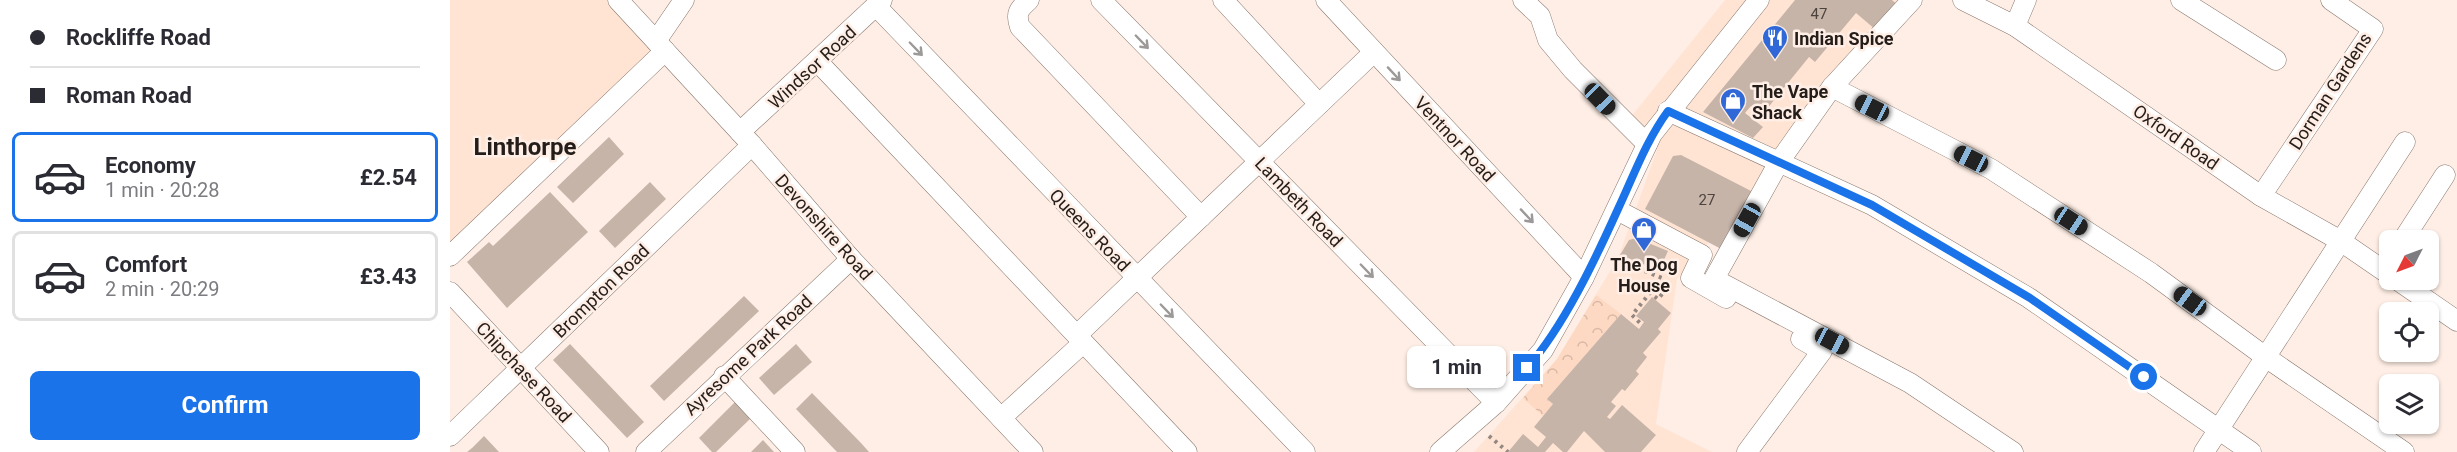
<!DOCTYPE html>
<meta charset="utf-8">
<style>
body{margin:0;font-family:Roboto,sans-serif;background:#f2f2f3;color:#2b2b33;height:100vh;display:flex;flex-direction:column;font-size:22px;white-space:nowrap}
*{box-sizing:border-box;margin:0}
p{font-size:20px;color:#7c7c81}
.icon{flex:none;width:33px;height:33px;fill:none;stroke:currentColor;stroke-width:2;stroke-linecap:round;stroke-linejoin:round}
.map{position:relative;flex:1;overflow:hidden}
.sheet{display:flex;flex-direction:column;background:#fff;width:450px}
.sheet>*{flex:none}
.guide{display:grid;align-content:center;height:132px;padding:0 30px;background:#fff}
.needle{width:39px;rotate:228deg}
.fabs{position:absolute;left:1929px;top:230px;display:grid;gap:12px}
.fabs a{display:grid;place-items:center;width:60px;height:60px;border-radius:9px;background:#fff;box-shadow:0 2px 4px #0004;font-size:30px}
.end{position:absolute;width:27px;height:27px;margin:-14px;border:8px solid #1a73e8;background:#fff;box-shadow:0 0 0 3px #fff}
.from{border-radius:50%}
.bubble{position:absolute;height:42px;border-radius:9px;background:#fff;box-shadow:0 2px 4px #0004;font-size:20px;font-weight:700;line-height:42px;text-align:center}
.car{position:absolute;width:18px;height:36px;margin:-18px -9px;border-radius:8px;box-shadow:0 0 4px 2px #0007;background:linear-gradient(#222 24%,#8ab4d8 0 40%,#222 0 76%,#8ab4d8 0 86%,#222 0)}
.guide b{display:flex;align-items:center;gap:21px;height:57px;font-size:22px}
.guide b+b{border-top:2px solid #e1e1e2}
.guide i{width:15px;height:15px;background:#2b2b33}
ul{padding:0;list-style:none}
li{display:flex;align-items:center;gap:18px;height:90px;margin:0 12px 9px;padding:0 18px;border:3px solid #e1e1e2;border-radius:9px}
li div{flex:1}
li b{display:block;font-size:22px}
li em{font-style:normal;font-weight:700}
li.current{border-color:#1a73e8}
li>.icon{width:54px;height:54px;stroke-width:1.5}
.primary-button{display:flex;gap:12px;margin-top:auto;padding:12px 30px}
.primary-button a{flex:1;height:69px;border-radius:9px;background:#1a73e8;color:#fff;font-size:24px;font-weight:700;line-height:69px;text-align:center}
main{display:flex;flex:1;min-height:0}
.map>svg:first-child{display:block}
.built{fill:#ffe4d4}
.park{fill:url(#park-crowns)}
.building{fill:#c7b4a9}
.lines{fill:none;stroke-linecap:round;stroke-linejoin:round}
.minor-casing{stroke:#88776d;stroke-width:21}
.path{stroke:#938781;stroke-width:4;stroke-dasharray:3 4.5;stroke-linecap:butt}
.minor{stroke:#fff;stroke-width:20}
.oneway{stroke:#9c9998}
.route{stroke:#1a73e8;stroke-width:8}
.labels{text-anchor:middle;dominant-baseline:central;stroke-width:5;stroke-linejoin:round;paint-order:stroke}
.number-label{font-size:15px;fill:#4d433d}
.poi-label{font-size:18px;font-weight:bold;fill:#241d19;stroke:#feeee5;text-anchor:start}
.street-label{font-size:18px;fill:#241d19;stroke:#feeee5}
.district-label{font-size:24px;font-weight:bold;fill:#241d19;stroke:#feeee5}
</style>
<main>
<section class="sheet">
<div class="guide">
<b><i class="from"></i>Rockliffe Road</b>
<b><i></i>Roman Road</b>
</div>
<ul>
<li class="current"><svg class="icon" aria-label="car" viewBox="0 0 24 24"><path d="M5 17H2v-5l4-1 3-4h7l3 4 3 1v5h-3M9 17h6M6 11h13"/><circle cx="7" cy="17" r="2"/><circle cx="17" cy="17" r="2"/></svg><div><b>Economy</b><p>1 min · 20:28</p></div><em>£2.54</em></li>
<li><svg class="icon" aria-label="car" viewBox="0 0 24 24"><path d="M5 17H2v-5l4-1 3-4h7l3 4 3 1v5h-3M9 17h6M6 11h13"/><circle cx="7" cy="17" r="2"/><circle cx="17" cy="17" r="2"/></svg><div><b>Comfort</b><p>2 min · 20:29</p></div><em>£3.43</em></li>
</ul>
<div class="primary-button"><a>Confirm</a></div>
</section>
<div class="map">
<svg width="2007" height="452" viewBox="0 0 2007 452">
<defs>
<pattern id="park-crowns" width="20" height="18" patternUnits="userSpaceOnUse" patternTransform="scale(1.5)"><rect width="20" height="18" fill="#fdd8c2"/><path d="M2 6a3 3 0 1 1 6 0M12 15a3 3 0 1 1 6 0" fill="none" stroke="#d9b9a6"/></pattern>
</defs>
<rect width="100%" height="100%" fill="#feeee5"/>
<g class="built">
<path d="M 0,0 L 168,0 L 215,51 L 0,256 Z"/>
<path d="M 1275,0 L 1469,0 L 1227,279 L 1206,424 L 1262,452 L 1024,452 L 1107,359 L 1168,258 L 1207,150 L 1172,128 Z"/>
</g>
<path class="park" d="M 1146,295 L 1171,314 L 1097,399 L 1103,404 L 1093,416 L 1073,398 L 1107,359 Z"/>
<g class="building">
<path d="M 1345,0 L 1442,0 L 1450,7 L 1426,30 L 1406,13 L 1365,62 L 1359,57 L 1312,115 L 1301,106 L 1295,113 L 1313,127 L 1303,138 L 1253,112 Z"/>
<path d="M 159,137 L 174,154 L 123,203 L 107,187 Z"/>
<path d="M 1231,155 L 1305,193 L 1275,251 L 1195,209 L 1223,156 Z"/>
<path d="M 200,182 L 216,199 L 165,248 L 149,231 Z"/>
<path d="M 100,192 L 138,232 L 57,308 L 17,262 L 39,242 L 43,246 Z"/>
<path d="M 1186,238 L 1218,251 L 1213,262 L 1206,259 L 1203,268 L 1170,255 L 1179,240 Z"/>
<path d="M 294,296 L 309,311 L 214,401 L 200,386 Z"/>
<path d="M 1202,297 L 1221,313 L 1208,329 L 1211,332 L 1193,353 L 1197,357 L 1186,371 L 1189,374 L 1175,391 L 1172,389 L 1161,402 L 1166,406 L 1157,417 L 1160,419 L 1172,405 L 1206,435 L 1191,452 L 1155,452 L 1134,431 L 1117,452 L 1113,452 L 1103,443 L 1095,452 L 1058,452 L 1073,434 L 1088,447 L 1096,437 L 1084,427 L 1103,404 L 1097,399 L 1171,314 L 1189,329 L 1194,322 L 1186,316 Z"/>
<path d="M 120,344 L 194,422 L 177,438 L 103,360 Z"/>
<path d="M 346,344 L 362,362 L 324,395 L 309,378 Z"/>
<path d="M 362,393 L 411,443 L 419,452 L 387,452 L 346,409 Z"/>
<path d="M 286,401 L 302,417 L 266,452 L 262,452 L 249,438 Z"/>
<path d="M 34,436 L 49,452 L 17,452 L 22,448 Z"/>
<path d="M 313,440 L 324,452 L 301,452 Z"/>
</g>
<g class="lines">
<defs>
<g id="minor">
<path d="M 168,0 L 302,145 L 401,259 L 583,452"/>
<path d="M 579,0 C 569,9 565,13 570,27 L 751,217"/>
<path d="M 651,0 L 1046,403"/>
<path d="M 773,0 L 869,104"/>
<path d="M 876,0 L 1134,277"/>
<path d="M 1073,0 L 1090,16 L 1098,40 L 1123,70 L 1197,144"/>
<path d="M 1462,0 L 1382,87 L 1329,162 L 1264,279 L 1460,383 L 1563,452"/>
<path d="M 1513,0 L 1565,26 L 1811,196 L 1889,240 L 1940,275"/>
<path d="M 1731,0 L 1826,60"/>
<path d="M 426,6 L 855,452"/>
<path d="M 1565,26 L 1576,0"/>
<path d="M 206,41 L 234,0"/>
<path d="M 368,62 L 737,452"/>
<path d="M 1382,87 L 1541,169 L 1701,273 L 1817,358 L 1954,452"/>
<path d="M 1218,111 L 1422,205 L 1579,298 L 1801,452"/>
<path d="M 290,132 L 432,0"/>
<path d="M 1811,196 L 1923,29 L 1881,0"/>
<path d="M 1167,210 L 1252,255 L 1241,278 L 1276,298"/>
<path d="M 1953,240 L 1995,175"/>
<path d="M 0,256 L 215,51"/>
<path d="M 1946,279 L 2007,321"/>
<path d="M 0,292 L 149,452"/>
<path d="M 627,335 L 924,52"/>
<path d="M 274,376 L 345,452"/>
<path d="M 551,418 L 633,343"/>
<path d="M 0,436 L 302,145"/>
<path d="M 196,452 L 401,259"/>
<path d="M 990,452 L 1046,403 L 1093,350 L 1134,277 L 1202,134 L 1309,0"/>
<path d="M 1297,452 L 1372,351 L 1351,339"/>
<path d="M 1754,452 L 1955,142"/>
</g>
</defs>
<use href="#minor" class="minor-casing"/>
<g class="path">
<path d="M 1167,260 L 1212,278 L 1217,288 L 1208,299 L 1200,293 L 1182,315 L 1192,325"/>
<path d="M 1039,436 L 1058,452"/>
</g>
<use href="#minor" class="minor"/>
</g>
<defs><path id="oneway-shaft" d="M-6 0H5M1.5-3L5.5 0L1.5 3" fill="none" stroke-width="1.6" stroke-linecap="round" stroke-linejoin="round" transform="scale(1.5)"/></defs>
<g class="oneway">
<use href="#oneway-shaft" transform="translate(692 42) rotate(46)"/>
<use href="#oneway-shaft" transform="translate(466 49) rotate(46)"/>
<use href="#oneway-shaft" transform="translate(944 74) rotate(47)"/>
<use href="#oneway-shaft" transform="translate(1077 216) rotate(47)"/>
<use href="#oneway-shaft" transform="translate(917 271) rotate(46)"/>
<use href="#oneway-shaft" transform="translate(717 311) rotate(46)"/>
</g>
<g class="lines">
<path class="route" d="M 1077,368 C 1114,326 1145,260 1168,209 C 1184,175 1196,141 1218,111 L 1422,205 L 1580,298 L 1694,377"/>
</g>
<defs>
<symbol id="restaurant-pin" viewBox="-11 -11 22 30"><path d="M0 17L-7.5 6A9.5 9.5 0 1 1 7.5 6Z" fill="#3168d7" stroke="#feeee5"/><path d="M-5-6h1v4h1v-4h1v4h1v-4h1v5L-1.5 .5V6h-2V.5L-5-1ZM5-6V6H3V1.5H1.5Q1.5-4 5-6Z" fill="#fff"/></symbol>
<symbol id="shop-pin" viewBox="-11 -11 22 30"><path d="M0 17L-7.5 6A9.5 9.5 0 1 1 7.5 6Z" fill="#3168d7" stroke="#feeee5"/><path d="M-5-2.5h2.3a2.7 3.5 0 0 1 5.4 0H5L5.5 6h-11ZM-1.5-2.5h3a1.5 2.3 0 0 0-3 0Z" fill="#fff"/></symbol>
</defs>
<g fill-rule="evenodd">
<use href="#restaurant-pin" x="1310" y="23" width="30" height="40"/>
<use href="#shop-pin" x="1268" y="86" width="30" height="40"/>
<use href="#shop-pin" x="1179" y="215" width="30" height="40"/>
</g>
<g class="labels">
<g class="number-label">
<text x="1369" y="14">47</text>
<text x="1257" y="200">27</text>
</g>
<g class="poi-label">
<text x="1344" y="38">Indian Spice</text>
<text x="1302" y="91">The Vape<tspan x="1302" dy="21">Shack</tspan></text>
<text x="1194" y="264" text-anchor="middle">The Dog<tspan x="1194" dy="21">House</tspan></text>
</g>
<g class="street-label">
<text transform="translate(362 67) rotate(-43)">Windsor Road</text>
<text transform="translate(1880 91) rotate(-57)">Dorman Gardens</text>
<text transform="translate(1726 137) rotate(35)">Oxford Road</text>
<text transform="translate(1005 139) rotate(47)">Ventnor Road</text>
<text transform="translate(849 202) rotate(46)">Lambeth Road</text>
<text transform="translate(374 227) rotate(48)">Devonshire Road</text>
<text transform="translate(640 230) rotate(46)">Queens Road</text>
<text transform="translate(151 291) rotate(-44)">Brompton Road</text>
<text transform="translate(298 355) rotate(-43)">Ayresome Park Road</text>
<text transform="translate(74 372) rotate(47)">Chipchase Road</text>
</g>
<g class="district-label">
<text x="75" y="147">Linthorpe</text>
</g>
</g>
</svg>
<div class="fabs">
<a><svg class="needle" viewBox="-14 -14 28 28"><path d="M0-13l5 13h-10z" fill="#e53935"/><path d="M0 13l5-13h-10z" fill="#7c7c81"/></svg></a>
<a><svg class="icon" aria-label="locate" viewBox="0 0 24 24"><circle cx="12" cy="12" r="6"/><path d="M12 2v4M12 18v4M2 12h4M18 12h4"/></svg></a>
<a><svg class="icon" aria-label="layers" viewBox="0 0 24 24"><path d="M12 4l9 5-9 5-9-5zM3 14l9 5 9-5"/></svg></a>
</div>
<i class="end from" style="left:1694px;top:377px"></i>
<i class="end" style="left:1077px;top:368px"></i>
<div class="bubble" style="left:957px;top:346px;width:99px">1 min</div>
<i class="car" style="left:1150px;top:99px;rotate:136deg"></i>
<i class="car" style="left:1422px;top:108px;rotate:297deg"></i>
<i class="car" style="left:1521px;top:159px;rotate:297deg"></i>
<i class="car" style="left:1297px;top:220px;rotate:209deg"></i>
<i class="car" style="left:1621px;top:221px;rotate:123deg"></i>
<i class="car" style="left:1740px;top:301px;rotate:306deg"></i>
<i class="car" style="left:1382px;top:341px;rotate:118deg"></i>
</div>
</main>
